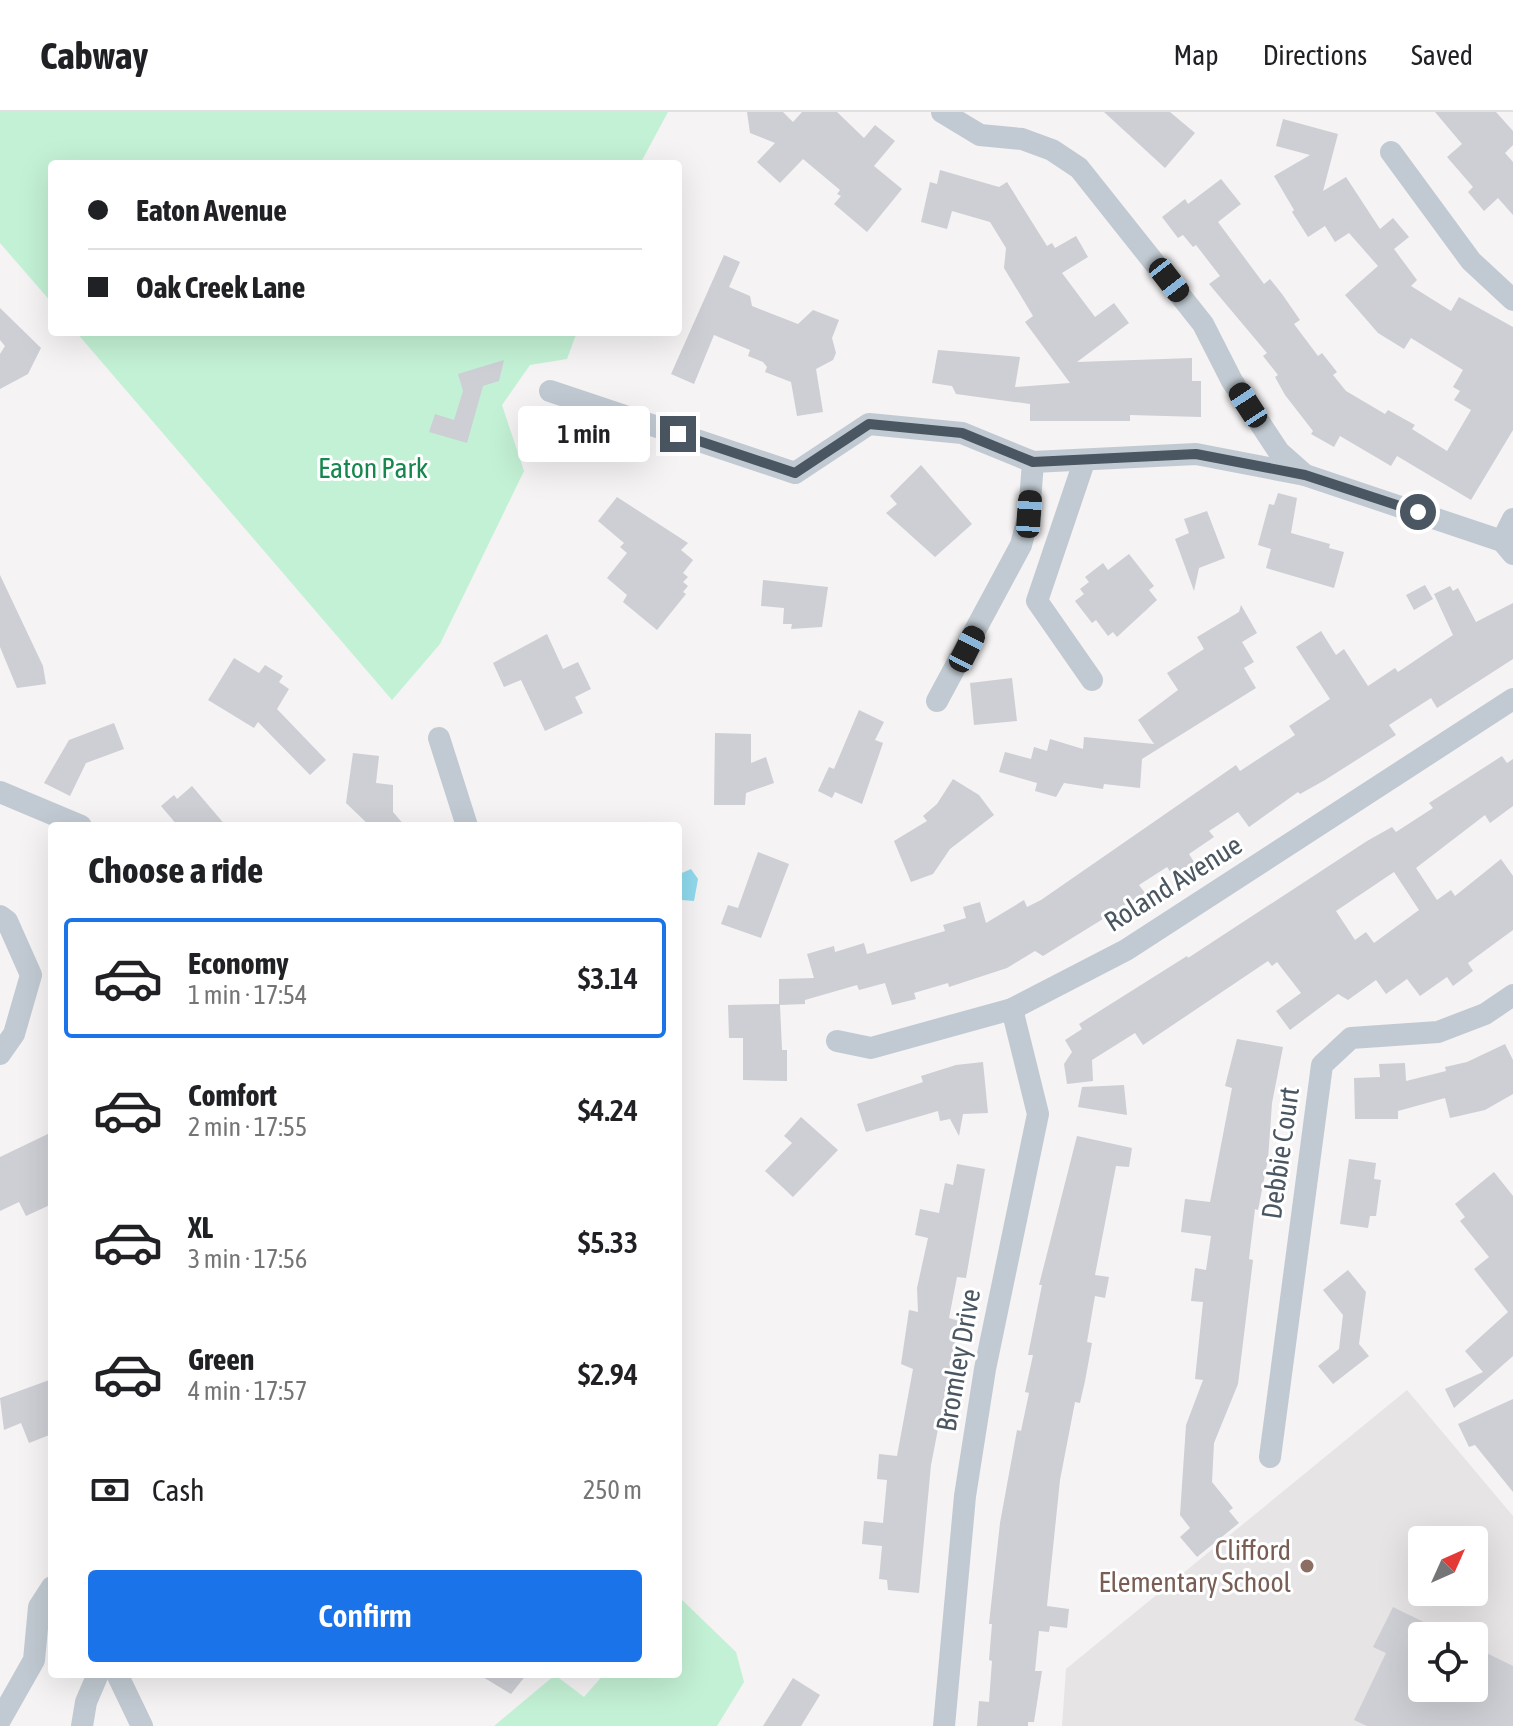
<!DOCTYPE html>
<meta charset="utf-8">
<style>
body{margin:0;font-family:"Asap Condensed",sans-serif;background:#f6f6f6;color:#202124;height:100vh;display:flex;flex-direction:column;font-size:30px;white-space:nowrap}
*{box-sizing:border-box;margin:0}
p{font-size:26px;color:#757577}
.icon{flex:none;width:44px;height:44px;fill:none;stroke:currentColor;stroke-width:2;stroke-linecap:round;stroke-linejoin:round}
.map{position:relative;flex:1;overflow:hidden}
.sheet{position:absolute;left:48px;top:710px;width:634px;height:856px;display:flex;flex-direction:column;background:#fff;border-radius:8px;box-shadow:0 8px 32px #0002}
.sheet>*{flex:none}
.top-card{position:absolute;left:48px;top:48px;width:634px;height:176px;border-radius:8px;box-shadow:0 8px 32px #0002;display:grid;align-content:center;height:176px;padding:0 40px;background:#fff}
.needle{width:52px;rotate:45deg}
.buttons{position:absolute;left:1408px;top:1414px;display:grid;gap:16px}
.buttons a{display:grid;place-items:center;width:80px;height:80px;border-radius:8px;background:#fff;box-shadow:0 8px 32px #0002;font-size:40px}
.end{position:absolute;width:36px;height:36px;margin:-18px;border:10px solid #4a5661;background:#fff;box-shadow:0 0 0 4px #fff}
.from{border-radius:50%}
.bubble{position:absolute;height:56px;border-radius:8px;background:#fff;box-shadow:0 8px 32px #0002;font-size:26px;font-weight:600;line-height:56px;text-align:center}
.car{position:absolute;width:24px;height:48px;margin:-24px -12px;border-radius:10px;box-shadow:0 0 6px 2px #0007;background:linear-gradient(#222 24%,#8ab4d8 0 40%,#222 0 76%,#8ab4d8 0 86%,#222 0)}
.top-card b{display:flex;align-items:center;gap:28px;height:76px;font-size:30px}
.top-card b+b{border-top:2px solid #e0e0e0}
.top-card i{width:20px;height:20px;background:#202124}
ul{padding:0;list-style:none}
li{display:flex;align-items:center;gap:24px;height:120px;margin:0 16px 12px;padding:0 24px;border:4px solid transparent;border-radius:8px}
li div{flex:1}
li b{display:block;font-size:30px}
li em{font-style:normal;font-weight:600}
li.active{border-color:#1a73e8}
li>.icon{width:72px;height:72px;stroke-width:1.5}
h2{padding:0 40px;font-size:36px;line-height:96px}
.pay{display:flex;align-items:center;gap:20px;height:88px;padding:0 40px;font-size:30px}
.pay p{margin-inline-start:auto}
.button{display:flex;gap:16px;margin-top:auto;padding:16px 40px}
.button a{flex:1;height:92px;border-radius:8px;background:#1a73e8;color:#fff;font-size:32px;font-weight:600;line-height:92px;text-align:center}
header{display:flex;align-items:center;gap:48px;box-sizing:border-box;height:112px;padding:0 40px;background:#fff;border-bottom:2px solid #e0e0e0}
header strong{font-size:38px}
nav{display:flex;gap:44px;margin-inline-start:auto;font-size:28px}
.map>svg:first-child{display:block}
.education{fill:#e6e4e5;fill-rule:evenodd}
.green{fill:#c3f1d5}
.water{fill:#90daee}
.building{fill:#cdcfd5;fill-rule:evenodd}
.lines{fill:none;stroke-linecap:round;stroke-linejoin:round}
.minor{stroke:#c1cad2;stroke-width:22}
.route{stroke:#4a5661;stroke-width:10}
.education-dot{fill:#8d6e63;stroke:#fff;stroke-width:3}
.labels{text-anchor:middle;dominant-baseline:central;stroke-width:6;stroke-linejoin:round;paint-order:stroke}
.park-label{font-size:28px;fill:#17864f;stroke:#fff}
.street-label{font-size:28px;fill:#4a5661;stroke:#fff}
.education-label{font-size:28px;fill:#785e54;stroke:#fff;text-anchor:end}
</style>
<header>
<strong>Cabway</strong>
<nav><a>Map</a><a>Directions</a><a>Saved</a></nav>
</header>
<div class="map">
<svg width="1513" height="1614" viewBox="0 0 1513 1614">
<rect width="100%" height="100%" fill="#f5f3f3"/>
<path class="education" d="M 1407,1278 L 1513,1404 L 1513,1614 L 1062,1614 L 1066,1557 ZM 1422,1428 L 1474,1428 L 1474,1480 L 1422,1480 ZM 1422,1524 L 1474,1524 L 1474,1576 L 1422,1576 Z"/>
<g class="green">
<path d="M 0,0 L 668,0 L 640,52 L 52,52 L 52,191 L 0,131 Z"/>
<path d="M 76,220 L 577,220 L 567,247 L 530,253 L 502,293 L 524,359 L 440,532 L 392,588 Z"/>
<path d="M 678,1484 L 736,1540 L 744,1570 L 717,1614 L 494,1614 L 555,1563 L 584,1585 L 604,1562 L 678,1562 Z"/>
</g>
<path class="water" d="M 691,757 L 698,767 L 694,789 L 682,788 L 682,761 Z"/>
<g class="building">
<path d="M 747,0 L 783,0 L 793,10 L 802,0 L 837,0 L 864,26 L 875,13 L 895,29 L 874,54 L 902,77 L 867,120 L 834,92 L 841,84 L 837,82 L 840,78 L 803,47 L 780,71 L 757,50 L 775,31 L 750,21 Z"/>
<path d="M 1104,0 L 1170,0 L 1195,21 L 1165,56 Z"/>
<path d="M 1435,0 L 1496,0 L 1513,19 L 1513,33 L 1505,41 L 1513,50 L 1513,103 L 1498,86 L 1484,99 L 1468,80 L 1473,75 L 1447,45 L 1462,32 Z"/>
<path d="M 1283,7 L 1338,22 L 1323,79 L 1346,65 L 1380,117 L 1393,106 L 1409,125 L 1394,137 L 1417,168 L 1411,174 L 1451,199 L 1459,185 L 1513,215 L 1513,318 L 1471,388 L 1397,344 L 1391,354 L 1340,324 L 1334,335 L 1311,322 L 1313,319 L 1285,283 L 1275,265 L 1278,263 L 1263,244 L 1267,241 L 1209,172 L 1220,164 L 1196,133 L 1193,135 L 1183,123 L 1178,126 L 1162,105 L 1185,87 L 1188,92 L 1221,67 L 1241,92 L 1218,110 L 1264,172 L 1270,167 L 1282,182 L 1300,208 L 1294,212 L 1318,244 L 1322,241 L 1337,260 L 1333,263 L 1346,279 L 1385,302 L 1388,298 L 1415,313 L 1412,317 L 1447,339 L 1471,298 L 1454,288 L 1460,279 L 1453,275 L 1463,258 L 1411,226 L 1404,237 L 1378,221 L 1345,183 L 1378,154 L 1349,121 L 1335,130 L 1325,114 L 1308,125 L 1292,100 L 1294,98 L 1274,64 L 1310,43 L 1276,34 Z"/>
<path d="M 940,58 L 999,75 L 1007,70 L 1047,134 L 1052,131 L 1055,136 L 1076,124 L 1088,145 L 1062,161 L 1095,205 L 1114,191 L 1129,211 L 1077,250 L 1192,246 L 1192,269 L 1201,269 L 1201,305 L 1130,303 L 1130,309 L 1030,309 L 1030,292 L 956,282 L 952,274 L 932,271 L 938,238 L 1020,245 L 1015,275 L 1070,271 L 1025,210 L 1033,204 L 1004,156 L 1006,136 L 990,110 L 952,99 L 947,117 L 921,110 L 930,70 L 937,72 Z"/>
<path d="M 724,143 L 740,150 L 729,175 L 750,184 L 752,194 L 798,212 L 813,198 L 839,208 L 832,226 L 836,241 L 833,248 L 816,257 L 823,300 L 797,304 L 791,270 L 765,260 L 767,255 L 763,250 L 748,244 L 750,238 L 714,223 L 694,272 L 671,262 Z"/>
<path d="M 0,196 L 41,236 L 28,262 L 0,277 L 0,242 L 5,234 L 0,228 Z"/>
<path d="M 504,248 L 499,269 L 483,274 L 467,331 L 429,320 L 435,302 L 454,308 L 463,279 L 458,262 Z"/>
<path d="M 921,353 L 972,412 L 935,445 L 886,401 L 897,392 L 890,384 Z"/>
<path d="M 1278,381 L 1297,386 L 1291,421 L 1330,432 L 1329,436 L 1344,440 L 1334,476 L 1266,456 L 1271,437 L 1258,433 L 1269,392 L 1274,393 Z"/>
<path d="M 617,385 L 688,431 L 681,438 L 693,448 L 683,461 L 688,465 L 683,470 L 688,474 L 683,480 L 686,482 L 657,518 L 623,490 L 627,483 L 607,466 L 627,441 L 620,435 L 624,431 L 598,409 Z"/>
<path d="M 1207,399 L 1225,446 L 1199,456 L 1194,479 L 1175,427 L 1189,421 L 1184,407 Z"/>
<path d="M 1129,442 L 1154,474 L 1149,478 L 1157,488 L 1117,525 L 1113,520 L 1108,524 L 1096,508 L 1092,511 L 1075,489 L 1084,482 L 1080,477 L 1089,470 L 1085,465 L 1103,451 L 1108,458 Z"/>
<path d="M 0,463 L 43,554 L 46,572 L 17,576 L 0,535 Z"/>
<path d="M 763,468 L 828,475 L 822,515 L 791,517 L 792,512 L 783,512 L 784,496 L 761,494 Z"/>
<path d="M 1425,473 L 1433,487 L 1414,498 L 1406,483 Z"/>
<path d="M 1450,474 L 1453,479 L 1458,476 L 1476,510 L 1513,491 L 1513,547 L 1437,596 L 1431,586 L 1389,613 L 1396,623 L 1325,668 L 1300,682 L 1298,680 L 1249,715 L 1238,700 L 1209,719 L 1214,725 L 1189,742 L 1194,750 L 1173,764 L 1167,755 L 1139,773 L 1145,781 L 1043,844 L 1035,839 L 1007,856 L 949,875 L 948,871 L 914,881 L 916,887 L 892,893 L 885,871 L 859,878 L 857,873 L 805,888 L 805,892 L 780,893 L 782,938 L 787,938 L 787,969 L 743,968 L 743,926 L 729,926 L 728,893 L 779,892 L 779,867 L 814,866 L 807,842 L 834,834 L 835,840 L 864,831 L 867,842 L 945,819 L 943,813 L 966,806 L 963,795 L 980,790 L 986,811 L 1024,788 L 1027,795 L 1041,788 L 1236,653 L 1240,659 L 1295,623 L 1289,614 L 1330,587 L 1296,535 L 1321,519 L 1336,543 L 1344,537 L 1368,574 L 1395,556 L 1398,560 L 1453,523 L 1434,482 Z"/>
<path d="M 1241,493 L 1257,521 L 1242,530 L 1254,550 L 1244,556 L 1256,576 L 1142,647 L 1140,676 L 1104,672 L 1103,677 L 1064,671 L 1056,685 L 1035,679 L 1037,671 L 999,660 L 1005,640 L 1031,647 L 1034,635 L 1047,639 L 1050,627 L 1083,637 L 1084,625 L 1154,632 L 1138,608 L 1178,578 L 1167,561 L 1204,537 L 1197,525 L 1239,500 Z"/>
<path d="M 547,522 L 563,557 L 578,550 L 591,577 L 575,585 L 583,601 L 545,619 L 521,568 L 504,575 L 493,551 Z"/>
<path d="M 234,546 L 259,561 L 265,553 L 283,564 L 279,570 L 289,577 L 277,597 L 326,648 L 310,663 L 258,610 L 254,616 L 208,588 Z"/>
<path d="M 1012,566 L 1017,609 L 974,613 L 970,571 Z"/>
<path d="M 859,598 L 884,610 L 875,628 L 883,631 L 862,692 L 835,680 L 832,686 L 818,679 L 829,655 L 834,657 Z"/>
<path d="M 114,611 L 124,637 L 86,651 L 70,684 L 44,671 L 69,628 Z"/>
<path d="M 715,621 L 751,622 L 751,651 L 766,645 L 774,671 L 746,681 L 745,693 L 714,693 Z"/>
<path d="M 353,641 L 379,644 L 376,671 L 393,673 L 393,700 L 405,714 L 370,714 L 346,691 Z"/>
<path d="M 1502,644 L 1507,651 L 1513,647 L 1513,694 L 1490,711 L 1485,703 L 1416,756 L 1437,788 L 1451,778 L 1455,784 L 1501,747 L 1513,764 L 1513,818 L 1468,851 L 1473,859 L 1453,874 L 1447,865 L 1420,884 L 1407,867 L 1386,882 L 1376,868 L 1348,888 L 1338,882 L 1290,918 L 1276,899 L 1301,881 L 1277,850 L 1272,854 L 1268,849 L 1143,933 L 1135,921 L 1092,948 L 1093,969 L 1067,972 L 1064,952 L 1072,940 L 1065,928 L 1082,917 L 1079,912 L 1187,844 L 1188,846 L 1367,729 L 1392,715 L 1396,720 L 1433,696 L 1429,691 ZM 1394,760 L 1419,798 L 1374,831 L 1366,820 L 1355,828 L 1336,799 Z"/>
<path d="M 953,667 L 979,683 L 994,703 L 950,737 L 933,762 L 911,770 L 894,729 L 927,709 L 923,704 L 937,692 Z"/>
<path d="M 192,674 L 226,714 L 178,714 L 161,694 L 174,683 L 177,687 Z"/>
<path d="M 758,740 L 789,752 L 761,826 L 721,812 L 728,793 L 738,796 Z"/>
<path d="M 1237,927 L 1283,935 L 1272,991 L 1268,1047 L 1258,1098 L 1255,1097 L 1249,1147 L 1253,1148 L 1238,1272 L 1214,1331 L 1212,1370 L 1233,1396 L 1229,1399 L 1239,1411 L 1197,1445 L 1180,1425 L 1190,1416 L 1180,1403 L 1186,1313 L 1203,1268 L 1195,1267 L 1203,1190 L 1191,1189 L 1195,1156 L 1206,1158 L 1211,1124 L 1181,1120 L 1185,1087 L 1210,1090 L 1232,976 L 1225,974 Z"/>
<path d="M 1505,932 L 1513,948 L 1513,982 L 1485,998 L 1450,1006 L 1445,986 L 1398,999 L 1398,1007 L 1355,1007 L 1354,966 L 1380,965 L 1379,952 L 1405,951 L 1406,969 L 1446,959 L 1445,955 L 1467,950 Z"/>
<path d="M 983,950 L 988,1001 L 963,1002 L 959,1024 L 950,1007 L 940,1009 L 938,999 L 866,1020 L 857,992 L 923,970 L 921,964 L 956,953 Z"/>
<path d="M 1124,973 L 1127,1003 L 1078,995 L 1082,975 Z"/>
<path d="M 801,1005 L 838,1038 L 793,1085 L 765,1059 L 792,1031 L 784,1024 Z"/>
<path d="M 52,1020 L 52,1092 L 26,1104 L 19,1090 L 0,1099 L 0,1045 Z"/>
<path d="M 1077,1024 L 1132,1036 L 1129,1055 L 1116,1054 L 1095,1163 L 1109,1165 L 1105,1186 L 1095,1184 L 1087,1230 L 1092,1231 L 1085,1269 L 1080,1291 L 1075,1290 L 1060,1368 L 1047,1494 L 1069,1497 L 1067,1516 L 1050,1514 L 1049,1520 L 1039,1519 L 1035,1559 L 1042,1559 L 1034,1610 L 1028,1610 L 1028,1614 L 977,1614 L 979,1589 L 989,1590 L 992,1549 L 989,1548 L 992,1512 L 989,1512 L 1000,1411 L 1017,1318 L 1021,1319 L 1029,1281 L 1025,1280 L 1033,1243 L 1028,1243 L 1042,1173 L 1039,1173 Z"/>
<path d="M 1349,1047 L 1376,1051 L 1374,1067 L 1381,1068 L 1376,1104 L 1370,1104 L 1368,1116 L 1340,1112 Z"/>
<path d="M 957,1052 L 985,1057 L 966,1166 L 957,1165 L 949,1206 L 959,1209 L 931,1353 L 919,1481 L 888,1478 L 887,1468 L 879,1467 L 882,1434 L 862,1432 L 864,1409 L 883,1411 L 887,1368 L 877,1367 L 879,1342 L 897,1344 L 913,1257 L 901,1252 L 909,1198 L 918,1200 L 917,1176 L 928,1126 L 915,1123 L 920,1097 L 939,1101 L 945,1071 L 953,1073 Z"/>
<path d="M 1494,1060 L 1513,1084 L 1513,1244 L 1454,1296 L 1445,1277 L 1483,1260 L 1465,1239 L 1508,1200 L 1474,1157 L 1489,1145 L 1460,1109 L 1465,1105 L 1455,1092 Z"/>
<path d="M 1348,1158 L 1366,1180 L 1359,1232 L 1369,1244 L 1333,1272 L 1318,1254 L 1339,1237 L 1343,1203 L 1323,1178 Z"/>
<path d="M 52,1267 L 52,1322 L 29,1331 L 21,1311 L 4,1318 L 0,1286 Z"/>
<path d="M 1513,1287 L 1513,1380 L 1475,1333 L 1469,1335 L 1458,1312 Z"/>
<path d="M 1393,1495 L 1452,1524 L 1422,1524 L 1422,1576 L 1474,1576 L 1474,1535 L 1513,1554 L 1513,1614 L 1367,1614 L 1354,1608 L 1386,1541 L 1373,1535 Z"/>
<path d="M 478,1562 L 527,1562 L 511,1582 Z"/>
<path d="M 793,1566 L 820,1583 L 801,1614 L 763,1614 Z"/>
</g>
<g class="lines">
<g class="minor">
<path d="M 942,0 L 980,23 L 1022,27 L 1052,38 L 1079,56 L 1203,212 L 1232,269 L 1279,340 L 1305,363 L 1502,429 L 1513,442"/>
<path d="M 1391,40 L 1471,149 L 1513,188"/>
<path d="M 550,279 L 795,361 L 869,312 L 962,321 L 1033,350 L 1196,342 L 1305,363"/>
<path d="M 1084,350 L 1037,489 L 1092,568"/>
<path d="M 1502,429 L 1513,407"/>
<path d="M 937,589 L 1021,433 L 1029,402 L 1033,350"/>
<path d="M 439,626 L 467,714"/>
<path d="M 0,680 L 81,714"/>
<path d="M 0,804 L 7,809 L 31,863 L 14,922 L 0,942"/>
<path d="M 837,929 L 871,936 L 1012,897 L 1126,838 L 1513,587"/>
<path d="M 1270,1345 L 1322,953 L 1351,926 L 1438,920 L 1485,902 L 1513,883"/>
<path d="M 117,1562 L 142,1614"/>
<path d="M 0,1608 L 34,1548 L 39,1495 L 52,1475"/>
<path d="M 82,1614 L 86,1590 L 98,1562"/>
<path d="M 944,1614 L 965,1384 L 985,1257 L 1038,1002 L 1012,897"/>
</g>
</g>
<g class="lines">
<path class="route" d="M 678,322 L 795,361 L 869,312 L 962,321 L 1033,350 L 1196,342 L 1305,363 L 1418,400"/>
</g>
<circle class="education-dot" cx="1307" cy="1454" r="8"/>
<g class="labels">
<g class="park-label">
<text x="373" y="356">Eaton Park</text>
</g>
<g class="street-label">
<text transform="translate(1173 771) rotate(-32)">Roland Avenue</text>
<text transform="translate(1280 1041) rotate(-82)">Debbie Court</text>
<text transform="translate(958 1248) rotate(-80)">Bromley Drive</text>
</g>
<g class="education-label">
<text x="1291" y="1438">Clifford<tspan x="1291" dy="32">Elementary School</tspan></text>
</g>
</g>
</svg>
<div class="buttons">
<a><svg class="needle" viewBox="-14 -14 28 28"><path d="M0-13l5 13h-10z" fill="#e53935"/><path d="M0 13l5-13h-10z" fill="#757577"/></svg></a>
<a><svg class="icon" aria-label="locate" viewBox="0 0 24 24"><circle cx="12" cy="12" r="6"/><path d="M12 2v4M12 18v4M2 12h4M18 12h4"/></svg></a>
</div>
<i class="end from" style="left:1418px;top:400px"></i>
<i class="end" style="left:678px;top:322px"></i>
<div class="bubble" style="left:518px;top:294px;width:132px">1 min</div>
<i class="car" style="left:1169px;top:168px;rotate:142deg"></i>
<i class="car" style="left:1248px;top:293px;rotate:327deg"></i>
<i class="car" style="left:1029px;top:402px;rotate:4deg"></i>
<i class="car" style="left:967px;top:537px;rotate:27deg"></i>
<div class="top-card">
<b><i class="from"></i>Eaton Avenue</b>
<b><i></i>Oak Creek Lane</b>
</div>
<section class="sheet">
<h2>Choose a ride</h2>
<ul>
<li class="active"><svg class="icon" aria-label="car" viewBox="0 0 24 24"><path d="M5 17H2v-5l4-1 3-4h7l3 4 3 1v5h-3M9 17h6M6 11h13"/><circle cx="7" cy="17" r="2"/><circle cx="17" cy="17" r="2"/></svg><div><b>Economy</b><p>1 min · 17:54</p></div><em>$3.14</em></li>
<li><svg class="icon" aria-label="car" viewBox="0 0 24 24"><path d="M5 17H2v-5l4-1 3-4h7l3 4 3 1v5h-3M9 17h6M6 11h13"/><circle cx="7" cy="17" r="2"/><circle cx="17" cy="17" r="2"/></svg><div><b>Comfort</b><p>2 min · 17:55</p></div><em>$4.24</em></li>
<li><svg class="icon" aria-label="car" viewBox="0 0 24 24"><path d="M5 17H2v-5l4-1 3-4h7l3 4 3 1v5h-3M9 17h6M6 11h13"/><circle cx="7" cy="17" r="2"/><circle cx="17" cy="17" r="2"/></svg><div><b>XL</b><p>3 min · 17:56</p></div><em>$5.33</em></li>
<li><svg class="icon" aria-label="car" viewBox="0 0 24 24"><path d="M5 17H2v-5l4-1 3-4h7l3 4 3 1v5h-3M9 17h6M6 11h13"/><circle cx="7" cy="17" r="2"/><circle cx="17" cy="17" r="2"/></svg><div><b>Green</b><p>4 min · 17:57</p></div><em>$2.94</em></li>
</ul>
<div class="pay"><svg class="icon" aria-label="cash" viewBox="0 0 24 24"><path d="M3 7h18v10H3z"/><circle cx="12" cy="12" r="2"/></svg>Cash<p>250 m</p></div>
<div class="button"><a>Confirm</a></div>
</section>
</div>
